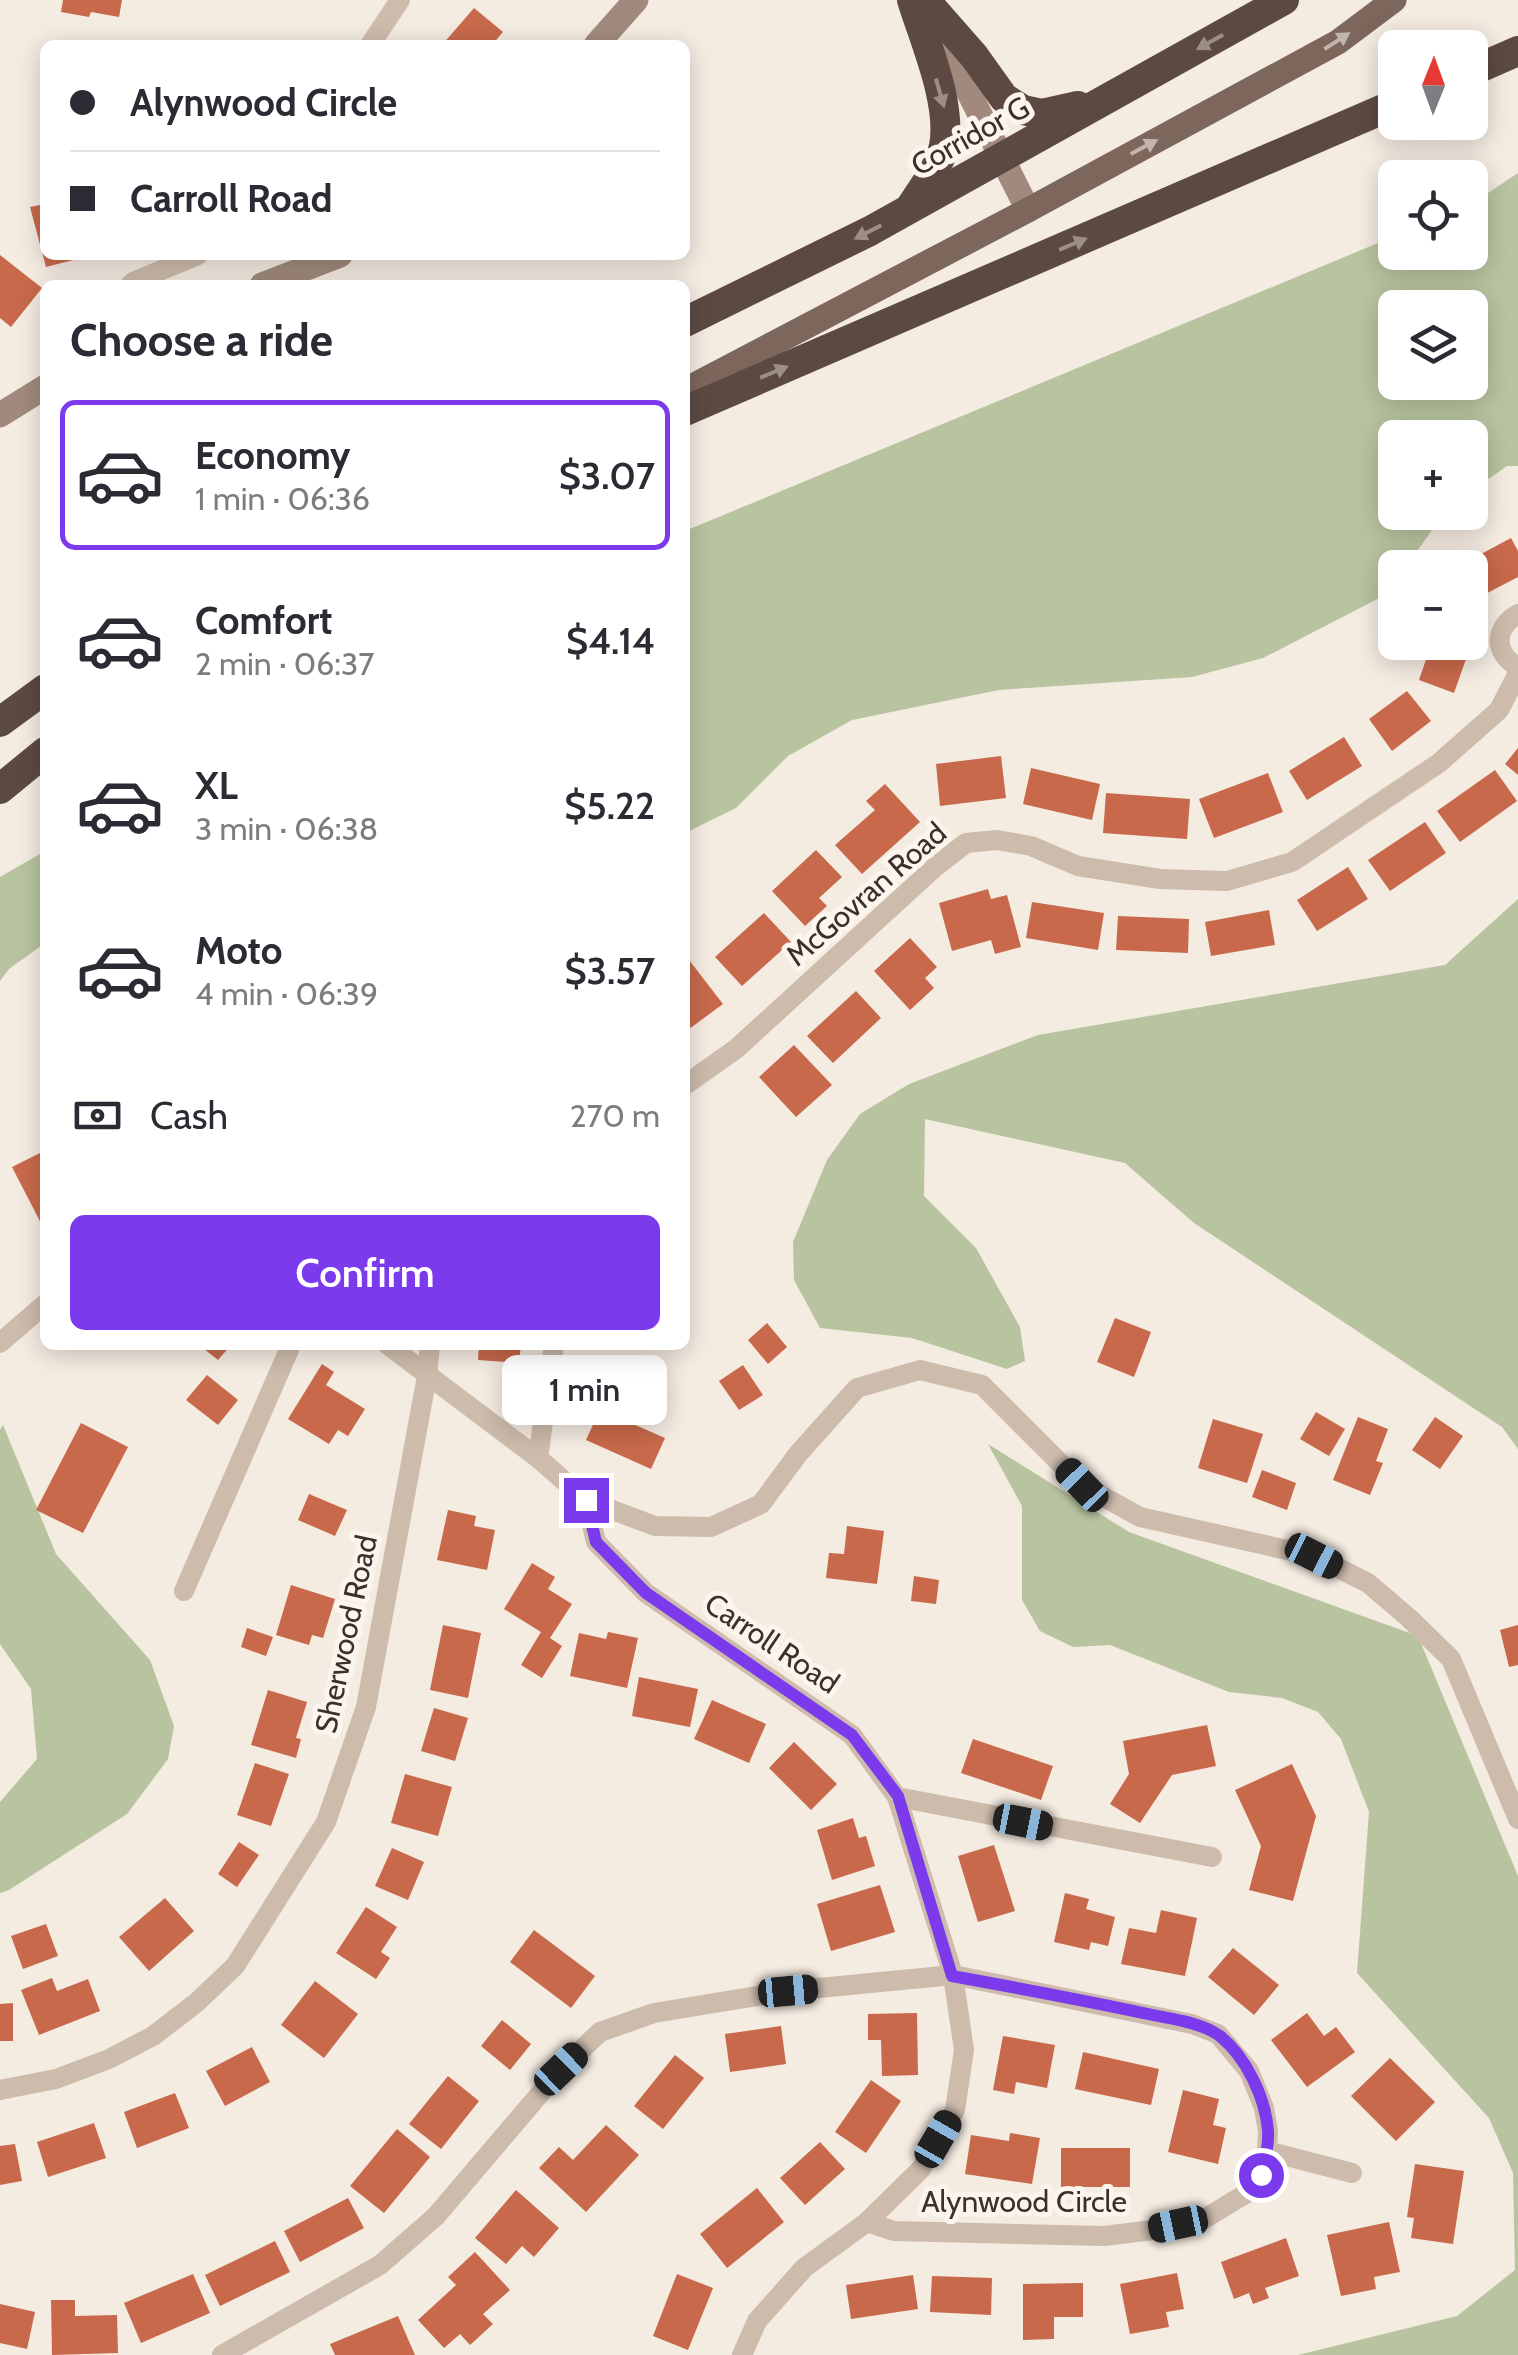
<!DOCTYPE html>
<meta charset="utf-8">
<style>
body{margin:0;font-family:Cabin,sans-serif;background:#f7f7f7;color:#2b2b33;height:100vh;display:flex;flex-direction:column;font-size:38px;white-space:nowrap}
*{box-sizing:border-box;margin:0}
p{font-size:32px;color:#7c7c81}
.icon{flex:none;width:55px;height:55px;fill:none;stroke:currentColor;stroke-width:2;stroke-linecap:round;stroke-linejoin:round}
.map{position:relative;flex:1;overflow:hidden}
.details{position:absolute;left:40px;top:280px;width:650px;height:1070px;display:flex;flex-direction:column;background:#fff;border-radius:15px;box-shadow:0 5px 25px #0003}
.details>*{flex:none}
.hud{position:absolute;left:40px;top:40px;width:650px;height:220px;border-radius:15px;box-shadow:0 5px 25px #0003;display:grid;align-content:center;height:220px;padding:0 30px;background:#fff}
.needle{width:65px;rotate:1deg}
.fabs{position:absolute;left:1378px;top:30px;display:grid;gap:20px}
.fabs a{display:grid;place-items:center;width:110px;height:110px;border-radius:15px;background:#fff;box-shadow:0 5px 25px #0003;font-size:50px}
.end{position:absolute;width:45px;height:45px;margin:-22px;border:12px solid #7c3aed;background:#fff;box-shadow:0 0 0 5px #fff}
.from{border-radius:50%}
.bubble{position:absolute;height:70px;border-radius:15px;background:#fff;box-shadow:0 5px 25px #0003;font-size:32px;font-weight:600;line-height:70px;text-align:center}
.car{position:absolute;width:30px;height:60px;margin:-30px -15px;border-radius:12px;box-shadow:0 0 8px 2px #0007;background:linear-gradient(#222 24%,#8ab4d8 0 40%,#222 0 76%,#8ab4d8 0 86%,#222 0)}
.hud b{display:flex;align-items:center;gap:35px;height:95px;font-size:38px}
.hud b+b{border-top:2px solid #e1e1e2}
.hud i{width:25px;height:25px;background:#2b2b33}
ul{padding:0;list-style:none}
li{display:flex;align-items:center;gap:30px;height:150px;margin:0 20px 15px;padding:0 10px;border:5px solid transparent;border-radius:15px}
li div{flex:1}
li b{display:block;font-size:38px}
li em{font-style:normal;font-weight:600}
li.on{border-color:#7c3aed}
li>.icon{width:90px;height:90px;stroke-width:1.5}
h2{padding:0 30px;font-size:45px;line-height:120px}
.pay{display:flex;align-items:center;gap:25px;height:110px;padding:0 30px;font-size:38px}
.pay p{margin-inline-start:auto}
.button{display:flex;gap:20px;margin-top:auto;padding:20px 30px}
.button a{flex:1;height:115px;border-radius:15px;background:#7c3aed;color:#fff;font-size:40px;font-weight:600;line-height:115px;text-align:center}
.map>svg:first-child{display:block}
.green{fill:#b8c4a0;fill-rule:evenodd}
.building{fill:#c8694b}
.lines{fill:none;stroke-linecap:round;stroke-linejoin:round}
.street{stroke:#cdbbac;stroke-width:20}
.secondary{stroke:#a18a7d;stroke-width:25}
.primary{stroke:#7d675c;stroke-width:25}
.highway{stroke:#5c4a42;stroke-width:30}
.oneway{fill:#c2b5ac}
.oneway2{fill:#9c8e87}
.route{stroke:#7c3aed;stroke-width:12}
.labels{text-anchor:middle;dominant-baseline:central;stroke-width:10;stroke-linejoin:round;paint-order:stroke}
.street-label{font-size:30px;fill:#3b302b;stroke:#fbf5ee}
</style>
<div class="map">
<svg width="1518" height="2355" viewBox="0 0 1518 2355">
<rect width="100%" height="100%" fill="#f4ebe1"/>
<g class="green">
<path d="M 1518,173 L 1518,466 L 1507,466 L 1470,492 L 1470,438 L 1395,438 L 1395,512 L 1444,513 L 1406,567 L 1395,568 L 1395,583 L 1387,594 L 1263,658 L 1192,677 L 999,690 L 852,720 L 788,756 L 736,808 L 685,833 L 685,531 L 1395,236 L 1395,252 L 1470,252 L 1470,205 ZM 1395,308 L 1470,308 L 1470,382 L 1395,382 Z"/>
<path d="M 45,851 L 45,943 L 9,969 L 0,981 L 0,877 Z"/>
<path d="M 1518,899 L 1518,1449 L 1502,1427 L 1194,1223 L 1125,1163 L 925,1119 L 924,1196 L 976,1248 L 1020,1327 L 1025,1361 L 1007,1369 L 912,1338 L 820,1328 L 794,1280 L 793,1242 L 827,1160 L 860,1114 L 909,1084 L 1038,1035 L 1445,965 Z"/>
<path d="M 3,1425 L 56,1554 L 150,1660 L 174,1726 L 168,1759 L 127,1814 L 9,1890 L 0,1893 L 0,1802 L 37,1759 L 31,1689 L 0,1644 L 0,1430 Z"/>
<path d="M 988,1444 L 1129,1532 L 1418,1636 L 1518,1876 L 1518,2355 L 1298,2355 L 1457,2316 L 1515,2270 L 1513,2173 L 1489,2118 L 1357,1973 L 1369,1812 L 1341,1739 L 1318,1712 L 1282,1698 L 1229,1692 L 1110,1645 L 1073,1647 L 1040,1631 L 1022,1600 L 1022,1506 Z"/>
</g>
<g class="building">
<path d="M 63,0 L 122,0 L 119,17 L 91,12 L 89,17 L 61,12 Z"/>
<path d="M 474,8 L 503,32 L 492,45 L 442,45 Z"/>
<path d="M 45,204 L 45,255 L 89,256 L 46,267 L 30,207 Z"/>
<path d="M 0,255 L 42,288 L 11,327 L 0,318 Z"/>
<path d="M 1511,538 L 1518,551 L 1518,577 L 1470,602 L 1470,568 L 1455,568 Z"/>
<path d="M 1432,642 L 1472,642 L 1454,693 L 1419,680 Z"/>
<path d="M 1407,691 L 1431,721 L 1392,751 L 1369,719 Z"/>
<path d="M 1344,737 L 1362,766 L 1307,800 L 1289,771 Z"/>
<path d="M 1518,748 L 1518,775 L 1505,764 Z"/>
<path d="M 1001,756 L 1006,798 L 940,806 L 936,764 Z"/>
<path d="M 1031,768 L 1100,784 L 1092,820 L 1023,804 Z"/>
<path d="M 1495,770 L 1517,801 L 1460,842 L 1437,811 Z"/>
<path d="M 1268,773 L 1283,812 L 1214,838 L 1199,799 Z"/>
<path d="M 885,784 L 920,822 L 862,874 L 835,845 L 875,810 L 866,801 Z"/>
<path d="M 1106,793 L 1190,799 L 1187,839 L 1103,833 Z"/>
<path d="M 1425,822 L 1446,853 L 1390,891 L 1368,860 Z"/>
<path d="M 816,850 L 842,877 L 819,898 L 827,906 L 805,926 L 772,891 Z"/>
<path d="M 1348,867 L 1368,899 L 1317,931 L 1297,900 Z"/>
<path d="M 988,889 L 991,899 L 1007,895 L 1021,947 L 995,954 L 991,940 L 952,951 L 939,903 Z"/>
<path d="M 1032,902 L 1104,913 L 1098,950 L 1026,938 Z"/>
<path d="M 1269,910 L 1275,945 L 1211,956 L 1205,922 Z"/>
<path d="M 764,913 L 791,942 L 742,986 L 715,957 Z"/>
<path d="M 1118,916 L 1189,919 L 1188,953 L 1116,950 Z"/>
<path d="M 910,938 L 937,967 L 925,978 L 934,988 L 910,1010 L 874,971 Z"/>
<path d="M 689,960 L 723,1004 L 685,1032 L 685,963 Z"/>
<path d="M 856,991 L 881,1018 L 833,1063 L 807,1036 Z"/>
<path d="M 794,1045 L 832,1085 L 796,1117 L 759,1077 Z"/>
<path d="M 40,1153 L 45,1163 L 45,1231 L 12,1167 Z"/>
<path d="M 1115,1318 L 1151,1332 L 1134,1377 L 1097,1362 Z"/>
<path d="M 767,1323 L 787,1347 L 768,1364 L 748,1340 Z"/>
<path d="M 199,1345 L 231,1345 L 218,1360 Z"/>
<path d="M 479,1345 L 521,1345 L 519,1363 L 478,1360 Z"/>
<path d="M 322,1364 L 334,1372 L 326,1385 L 365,1409 L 348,1436 L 338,1430 L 329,1444 L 288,1419 Z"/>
<path d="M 743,1365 L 763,1395 L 739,1410 L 719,1381 Z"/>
<path d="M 207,1375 L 238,1400 L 218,1425 L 186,1400 Z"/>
<path d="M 607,1394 L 640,1409 L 633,1424 L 665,1438 L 651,1469 L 586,1440 Z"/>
<path d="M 1316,1412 L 1345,1429 L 1329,1456 L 1300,1439 Z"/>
<path d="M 1358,1417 L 1388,1429 L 1376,1461 L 1383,1463 L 1370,1495 L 1333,1480 Z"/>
<path d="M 1435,1417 L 1463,1436 L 1440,1469 L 1412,1450 Z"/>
<path d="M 1213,1419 L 1263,1434 L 1247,1483 L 1198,1468 Z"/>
<path d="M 81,1423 L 128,1447 L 83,1533 L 36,1510 Z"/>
<path d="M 1262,1470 L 1296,1483 L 1287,1510 L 1252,1497 Z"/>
<path d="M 309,1494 L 347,1510 L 335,1536 L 298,1520 Z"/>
<path d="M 448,1510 L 476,1516 L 474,1526 L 495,1530 L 487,1570 L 437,1560 Z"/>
<path d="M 847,1526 L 884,1531 L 877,1584 L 826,1578 L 829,1553 L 844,1554 Z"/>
<path d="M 532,1563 L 555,1577 L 548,1589 L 572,1604 L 550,1638 L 562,1646 L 542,1678 L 521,1665 L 541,1632 L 504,1609 Z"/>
<path d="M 914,1576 L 939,1580 L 936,1604 L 911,1601 Z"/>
<path d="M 291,1585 L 335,1599 L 323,1638 L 312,1635 L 309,1645 L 276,1635 Z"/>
<path d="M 443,1625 L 481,1633 L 468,1698 L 430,1690 Z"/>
<path d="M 1518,1625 L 1518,1665 L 1509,1667 L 1500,1630 Z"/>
<path d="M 247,1628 L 273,1637 L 266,1656 L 241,1647 Z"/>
<path d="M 608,1632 L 638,1638 L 627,1688 L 570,1676 L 579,1633 L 606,1639 Z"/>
<path d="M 639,1677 L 698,1689 L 690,1727 L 632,1716 Z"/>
<path d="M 268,1690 L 307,1702 L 296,1738 L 301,1739 L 296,1758 L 251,1745 Z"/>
<path d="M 712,1700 L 766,1724 L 749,1763 L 694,1739 Z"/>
<path d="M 434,1708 L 468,1718 L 455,1761 L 421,1751 Z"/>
<path d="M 1207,1725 L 1216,1766 L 1172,1775 L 1140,1823 L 1110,1804 L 1129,1774 L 1123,1741 Z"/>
<path d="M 973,1739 L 1053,1766 L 1041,1800 L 961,1773 Z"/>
<path d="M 794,1742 L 837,1784 L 811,1810 L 769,1768 Z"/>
<path d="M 255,1763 L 289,1774 L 271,1826 L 237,1815 Z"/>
<path d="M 1292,1764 L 1316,1816 L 1293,1901 L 1249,1890 L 1261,1846 L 1235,1790 Z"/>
<path d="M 405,1774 L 452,1787 L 438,1836 L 391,1823 Z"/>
<path d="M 853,1818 L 859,1838 L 866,1836 L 875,1866 L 832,1880 L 817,1830 Z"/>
<path d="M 239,1842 L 259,1855 L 237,1887 L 218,1874 Z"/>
<path d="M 994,1845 L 1015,1911 L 978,1922 L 958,1856 Z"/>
<path d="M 392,1848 L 424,1862 L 408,1900 L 375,1886 Z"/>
<path d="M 880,1885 L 895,1932 L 831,1951 L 817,1904 Z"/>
<path d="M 1065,1893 L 1089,1899 L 1086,1909 L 1115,1917 L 1108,1946 L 1091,1942 L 1089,1950 L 1054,1942 Z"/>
<path d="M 165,1898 L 194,1931 L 149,1971 L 119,1937 Z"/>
<path d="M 366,1907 L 397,1927 L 381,1952 L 390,1958 L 376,1979 L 336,1953 Z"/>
<path d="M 1161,1910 L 1197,1918 L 1185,1976 L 1121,1964 L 1129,1928 L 1156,1933 Z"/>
<path d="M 46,1924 L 58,1956 L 23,1969 L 11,1936 Z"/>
<path d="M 534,1930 L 595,1976 L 571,2008 L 510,1962 Z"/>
<path d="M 1233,1948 L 1279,1985 L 1254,2015 L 1208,1977 Z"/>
<path d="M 52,1978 L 57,1991 L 88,1979 L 100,2011 L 39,2035 L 21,1990 Z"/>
<path d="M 315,1981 L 358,2014 L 324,2058 L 281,2025 Z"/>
<path d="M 13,2003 L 13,2041 L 0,2041 L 0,2004 Z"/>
<path d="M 917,2013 L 918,2075 L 882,2076 L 881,2040 L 868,2040 L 868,2014 Z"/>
<path d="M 1307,2013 L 1324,2036 L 1336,2027 L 1355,2052 L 1307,2087 L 1271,2040 Z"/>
<path d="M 502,2020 L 531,2044 L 510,2070 L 481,2046 Z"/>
<path d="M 781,2026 L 786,2064 L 730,2072 L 725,2034 Z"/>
<path d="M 1003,2036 L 1055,2045 L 1047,2088 L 1016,2082 L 1014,2094 L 993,2090 Z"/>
<path d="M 252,2047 L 270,2082 L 225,2106 L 206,2071 Z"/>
<path d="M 1083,2052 L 1159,2069 L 1151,2105 L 1075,2089 Z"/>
<path d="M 675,2055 L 704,2078 L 663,2129 L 634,2106 Z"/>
<path d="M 1390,2058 L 1435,2102 L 1396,2141 L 1351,2096 Z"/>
<path d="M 448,2076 L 479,2101 L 441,2149 L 409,2124 Z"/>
<path d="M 871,2080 L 901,2101 L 866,2153 L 835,2132 Z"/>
<path d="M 1183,2090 L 1219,2099 L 1213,2125 L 1226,2128 L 1218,2164 L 1168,2152 Z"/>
<path d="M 175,2093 L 189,2128 L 137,2148 L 124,2112 Z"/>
<path d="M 94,2123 L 106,2158 L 48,2177 L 37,2142 Z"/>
<path d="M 606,2125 L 639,2155 L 586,2212 L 539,2168 L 559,2147 L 573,2160 Z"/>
<path d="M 397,2129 L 430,2157 L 384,2213 L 350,2186 Z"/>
<path d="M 1010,2133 L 1040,2138 L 1032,2184 L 965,2174 L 971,2135 L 1009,2141 Z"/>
<path d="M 820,2142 L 845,2169 L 805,2205 L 780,2178 Z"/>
<path d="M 15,2144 L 22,2181 L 0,2185 L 0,2146 Z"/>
<rect x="1061" y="2148" width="69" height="39"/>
<path d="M 1415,2164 L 1464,2171 L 1453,2244 L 1411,2238 L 1414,2218 L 1407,2217 Z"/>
<path d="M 757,2188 L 784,2222 L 727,2268 L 700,2234 Z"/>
<path d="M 516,2190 L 559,2228 L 534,2257 L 522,2246 L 506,2264 L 475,2238 Z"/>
<path d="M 348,2198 L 364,2228 L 300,2262 L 284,2231 Z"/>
<path d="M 1389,2222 L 1400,2272 L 1374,2277 L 1376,2289 L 1341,2296 L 1327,2235 Z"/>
<path d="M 1286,2238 L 1299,2276 L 1265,2288 L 1269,2298 L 1253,2304 L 1249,2293 L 1234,2299 L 1221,2262 Z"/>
<path d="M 275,2241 L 290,2272 L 220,2306 L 205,2275 Z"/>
<path d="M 475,2252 L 510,2290 L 483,2314 L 493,2324 L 470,2345 L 460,2334 L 444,2348 L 418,2320 L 456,2285 L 448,2277 Z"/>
<path d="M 1177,2273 L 1184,2309 L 1166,2312 L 1169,2327 L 1130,2334 L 1120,2284 Z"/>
<path d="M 193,2274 L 210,2313 L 141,2343 L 124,2303 Z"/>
<path d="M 677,2274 L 713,2288 L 688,2350 L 653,2336 Z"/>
<path d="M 913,2275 L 918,2309 L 851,2319 L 846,2285 Z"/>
<path d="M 932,2276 L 992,2278 L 991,2315 L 930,2312 Z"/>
<path d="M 1083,2283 L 1083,2317 L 1054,2317 L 1054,2339 L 1023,2340 L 1023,2284 Z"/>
<path d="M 51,2300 L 75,2300 L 75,2316 L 117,2315 L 118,2353 L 52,2355 Z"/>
<path d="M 0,2304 L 35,2312 L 27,2349 L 0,2343 Z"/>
<path d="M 398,2316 L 415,2355 L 335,2355 L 330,2344 Z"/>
</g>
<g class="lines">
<g class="street">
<path d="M 370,45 L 400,0"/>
<path d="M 130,285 L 133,282 L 198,255"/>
<path d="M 1518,614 C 1494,628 1493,653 1518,667"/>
<path d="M 685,1085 L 736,1049 L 935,867 L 966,843 L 997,840 L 1031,846 L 1078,866 L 1160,879 L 1227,881 L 1292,862 L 1439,763 L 1499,710 L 1518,673"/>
<path d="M 0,1343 L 45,1304"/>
<path d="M 388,1345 L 538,1458 L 586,1500 L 655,1526 L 711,1527 L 761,1504 L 798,1454 L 857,1388 L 920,1370 L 982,1385 L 1082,1485 L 1140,1517 L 1314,1556 L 1368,1583 L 1409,1618 L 1451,1659 L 1518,1819"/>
<path d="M 538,1458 L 554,1345"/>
<path d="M 586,1500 L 596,1542 L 646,1593 L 852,1735 L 897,1797 L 953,1975 L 964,2050 L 955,2110 L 921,2169 L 867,2222 L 804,2268 L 757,2321 L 742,2355"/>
<path d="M 184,1591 L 291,1345"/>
<path d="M 897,1797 L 1212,1857"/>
<path d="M 0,2090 L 56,2079 L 109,2059 L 153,2036 L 196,2003 L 235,1966 L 326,1822 L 366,1707 L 427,1376 L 430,1345"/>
<path d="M 1267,2151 L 1352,2173"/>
<path d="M 222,2355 L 380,2265 L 436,2216 L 561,2069 L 600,2032 L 654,2013 L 788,1991 L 953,1975 L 1192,2024 L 1218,2034 L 1249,2071 L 1264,2108 L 1268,2131 L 1267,2151 L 1261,2175 L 1247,2193 L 1204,2219 L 1153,2230 L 1104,2236 L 894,2231 L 867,2222"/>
</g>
<g class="secondary">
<path d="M 929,19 L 952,59 L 1028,210"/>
<path d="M 596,45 L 636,0"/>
<path d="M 262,285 L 340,255"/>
<path d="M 0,415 L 45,387"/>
</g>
<path class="primary" d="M 685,390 L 1028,210 L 1338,42 L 1394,0"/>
<g class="highway">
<path d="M 925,0 L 974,56 L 1004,98 L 1023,110 L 1042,114 L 1078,106"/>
<path d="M 1470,72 L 1518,51"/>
<path d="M 910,208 C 922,189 939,168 944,146 C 952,103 925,42 912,0"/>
<path d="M 685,322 L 870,231 L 1284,0"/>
<path d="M 685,411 L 1395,104"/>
<path d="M 0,722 L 45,689"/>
<path d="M 0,789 L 45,752"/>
</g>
</g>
<defs><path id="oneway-solid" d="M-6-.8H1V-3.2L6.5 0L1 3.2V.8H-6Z" transform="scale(2.5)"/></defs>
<g class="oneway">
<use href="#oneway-solid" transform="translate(1337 41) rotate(-33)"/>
<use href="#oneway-solid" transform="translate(1144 147) rotate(-28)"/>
</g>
<g class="oneway2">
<use href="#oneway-solid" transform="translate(1210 42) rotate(151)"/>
<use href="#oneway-solid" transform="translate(940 93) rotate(74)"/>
<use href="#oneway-solid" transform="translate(868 232) rotate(153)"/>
<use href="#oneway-solid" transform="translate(1073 244) rotate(-23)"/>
<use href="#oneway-solid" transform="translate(774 372) rotate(-23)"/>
</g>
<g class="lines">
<path class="route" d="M 586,1500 L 596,1542 L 646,1593 L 852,1735 L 898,1796 L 952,1976 C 1018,1988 1083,2000 1148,2014 C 1171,2019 1201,2022 1220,2036 C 1246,2057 1265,2097 1268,2130 C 1269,2145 1265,2160 1261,2175"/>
</g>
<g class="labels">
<g class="street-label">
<text transform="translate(970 136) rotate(-29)">Corridor G</text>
<text transform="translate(866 894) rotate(-41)">McGovran Road</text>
<text transform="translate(346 1634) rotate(-78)">Sherwood Road</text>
<text transform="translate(772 1643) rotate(34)">Carroll Road</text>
<text x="1024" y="2201">Alynwood Circle</text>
</g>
</g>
</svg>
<div class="fabs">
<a><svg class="needle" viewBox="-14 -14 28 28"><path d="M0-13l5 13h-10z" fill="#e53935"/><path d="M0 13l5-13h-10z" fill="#7c7c81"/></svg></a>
<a><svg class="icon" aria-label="locate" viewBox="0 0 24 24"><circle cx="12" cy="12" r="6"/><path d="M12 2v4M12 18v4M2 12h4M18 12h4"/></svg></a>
<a><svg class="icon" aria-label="layers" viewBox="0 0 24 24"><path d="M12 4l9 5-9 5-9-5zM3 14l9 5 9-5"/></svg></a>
<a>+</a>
<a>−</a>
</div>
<i class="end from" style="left:1261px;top:2175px"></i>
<i class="end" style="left:586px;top:1500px"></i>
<div class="bubble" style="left:502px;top:1355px;width:165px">1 min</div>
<i class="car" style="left:1082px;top:1485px;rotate:316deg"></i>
<i class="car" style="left:1314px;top:1556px;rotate:117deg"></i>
<i class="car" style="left:1023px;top:1822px;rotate:101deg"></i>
<i class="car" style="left:788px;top:1991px;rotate:85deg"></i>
<i class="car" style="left:561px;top:2069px;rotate:46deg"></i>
<i class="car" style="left:938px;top:2139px;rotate:30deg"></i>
<i class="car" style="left:1178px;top:2224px;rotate:258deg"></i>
<div class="hud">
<b><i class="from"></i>Alynwood Circle</b>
<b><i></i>Carroll Road</b>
</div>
<section class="details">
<h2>Choose a ride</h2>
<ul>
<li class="on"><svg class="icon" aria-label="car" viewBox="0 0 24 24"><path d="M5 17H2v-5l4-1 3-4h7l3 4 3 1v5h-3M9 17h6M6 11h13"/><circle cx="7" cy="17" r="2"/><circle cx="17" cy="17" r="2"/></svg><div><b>Economy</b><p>1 min · 06:36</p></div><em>$3.07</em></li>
<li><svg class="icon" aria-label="car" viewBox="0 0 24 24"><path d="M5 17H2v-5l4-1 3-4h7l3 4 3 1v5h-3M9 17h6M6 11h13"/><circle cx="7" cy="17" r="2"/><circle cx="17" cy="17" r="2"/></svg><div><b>Comfort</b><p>2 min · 06:37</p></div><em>$4.14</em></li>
<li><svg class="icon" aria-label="car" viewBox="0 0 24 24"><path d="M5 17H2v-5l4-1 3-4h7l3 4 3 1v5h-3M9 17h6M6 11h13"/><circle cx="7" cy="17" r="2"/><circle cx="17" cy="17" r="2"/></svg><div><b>XL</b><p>3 min · 06:38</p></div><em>$5.22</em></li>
<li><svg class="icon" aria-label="car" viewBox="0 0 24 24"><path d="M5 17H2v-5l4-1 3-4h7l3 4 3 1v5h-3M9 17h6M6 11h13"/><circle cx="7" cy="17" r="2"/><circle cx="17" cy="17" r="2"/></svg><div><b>Moto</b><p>4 min · 06:39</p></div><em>$3.57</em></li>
</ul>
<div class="pay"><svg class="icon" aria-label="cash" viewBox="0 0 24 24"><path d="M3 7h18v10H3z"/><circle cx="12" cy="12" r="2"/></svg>Cash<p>270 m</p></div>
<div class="button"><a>Confirm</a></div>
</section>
</div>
